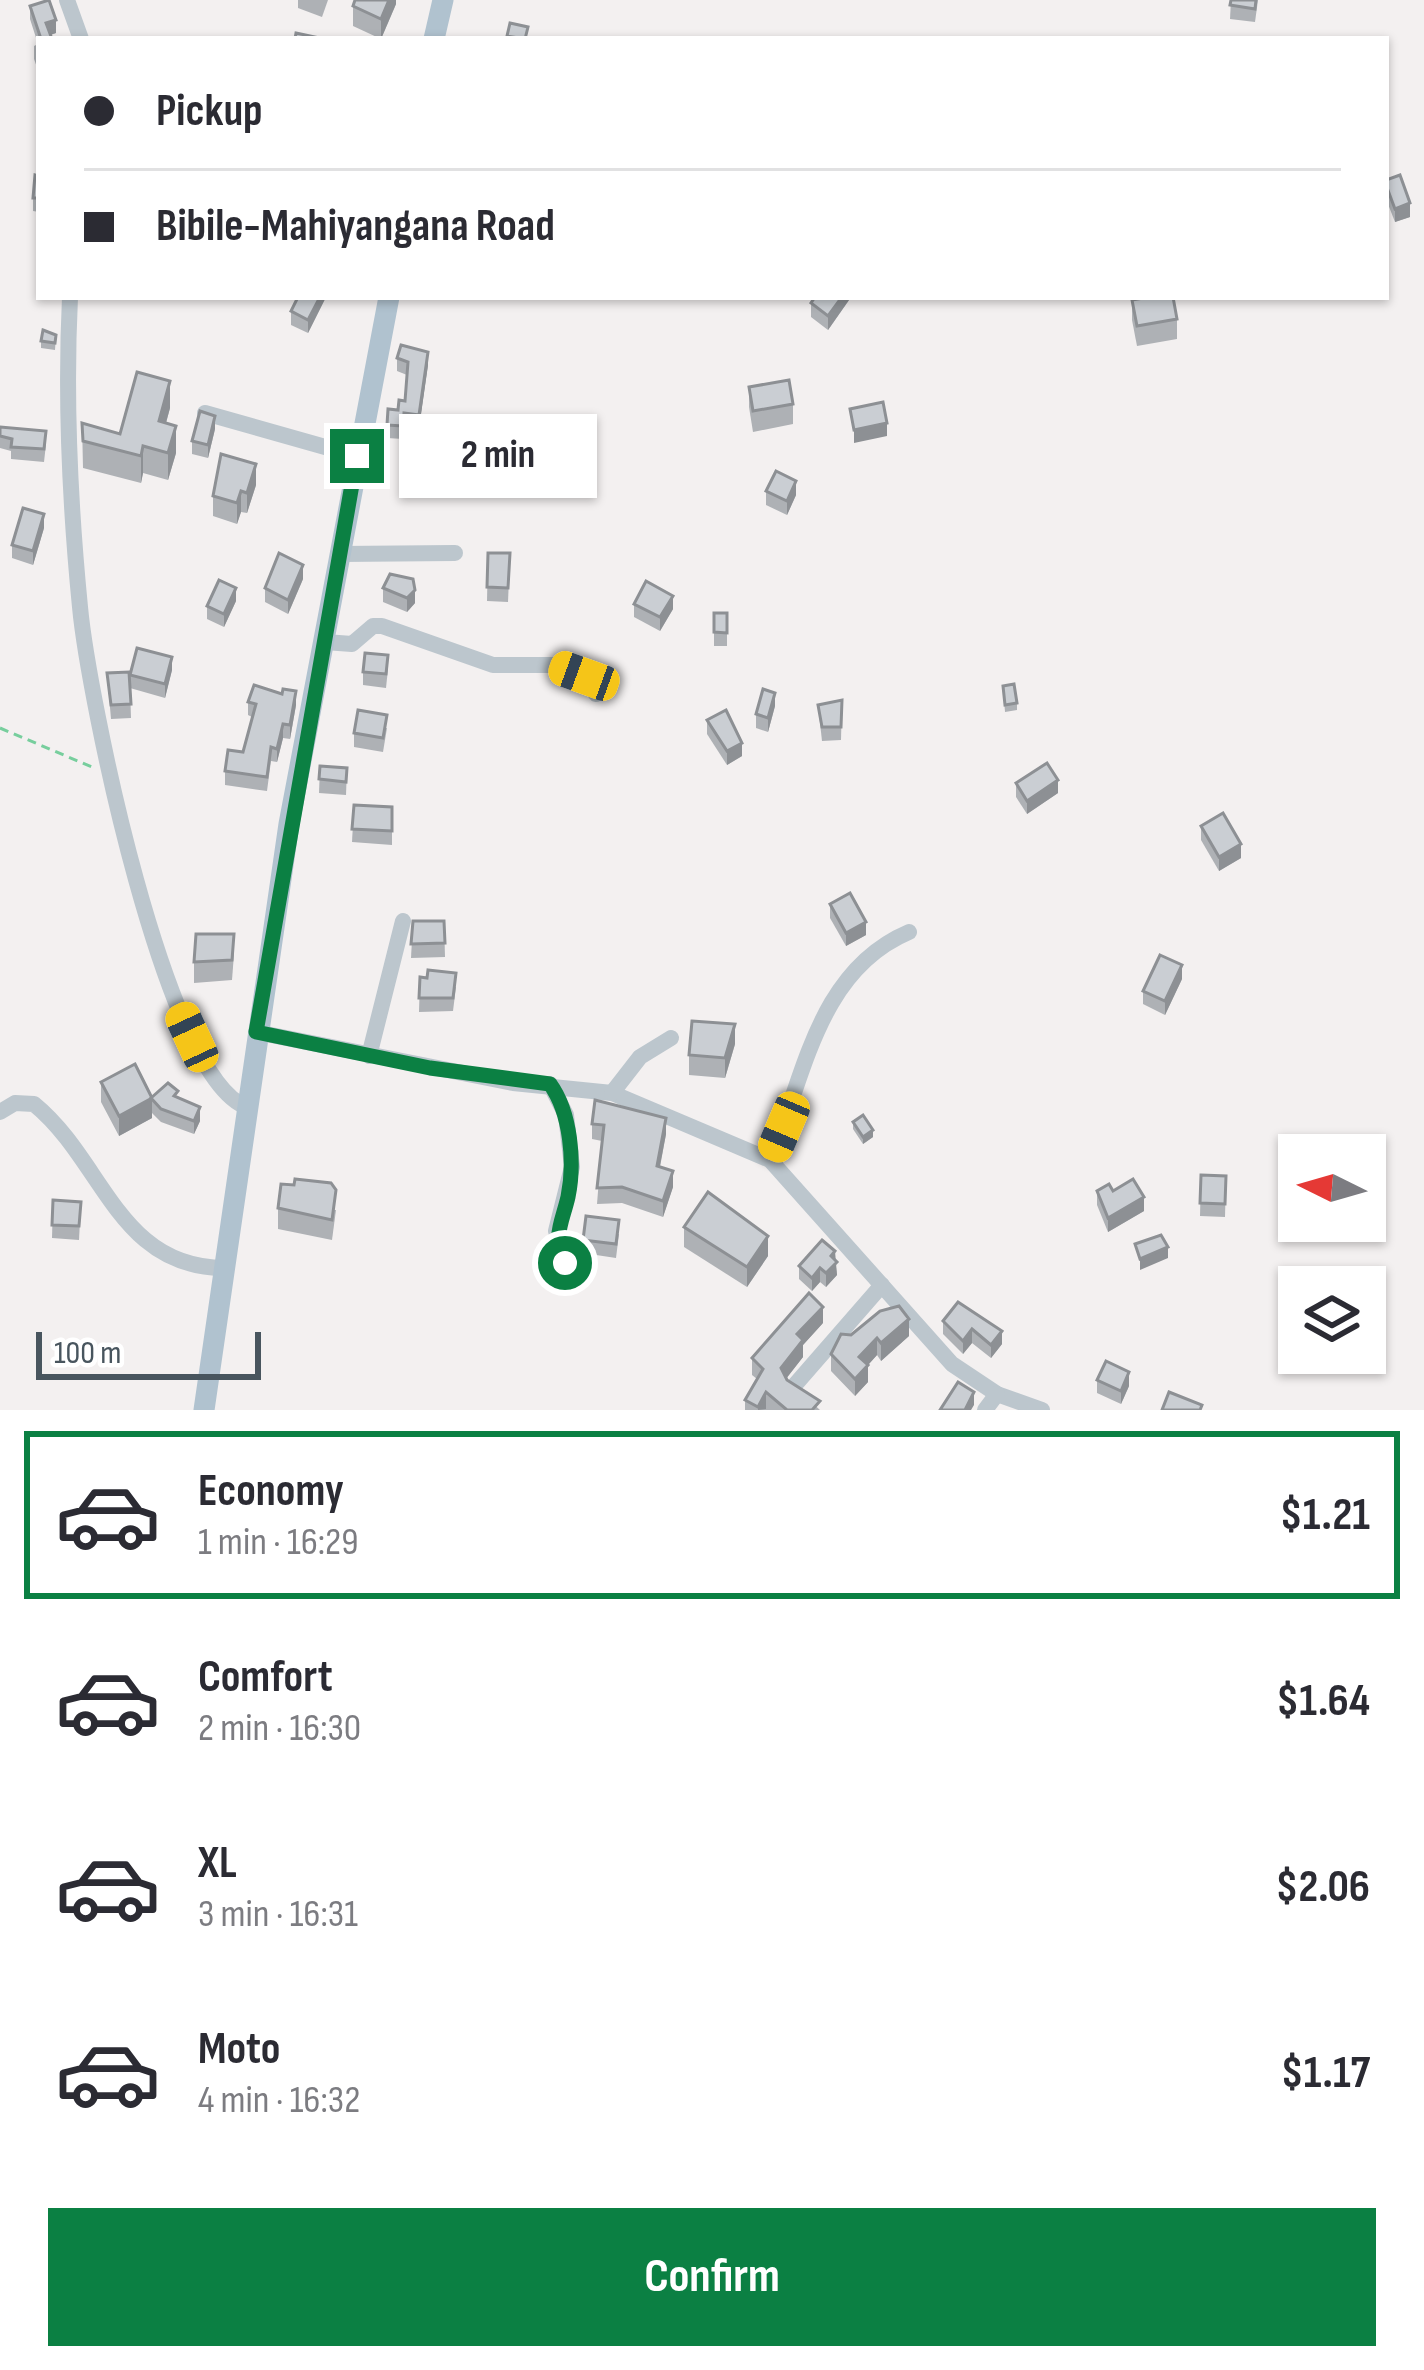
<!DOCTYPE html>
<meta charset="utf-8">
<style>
body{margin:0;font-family:"Sofia Sans Condensed",sans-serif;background:#f2f2f3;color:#2b2b33;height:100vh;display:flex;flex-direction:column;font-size:45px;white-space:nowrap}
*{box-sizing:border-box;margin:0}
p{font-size:39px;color:#7c7c81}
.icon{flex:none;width:66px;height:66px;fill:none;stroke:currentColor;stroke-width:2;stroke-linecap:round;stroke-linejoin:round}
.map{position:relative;height:1410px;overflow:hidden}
.panel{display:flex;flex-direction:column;background:#fff;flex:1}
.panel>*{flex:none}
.guide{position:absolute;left:36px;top:36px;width:1353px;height:264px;border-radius:0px;box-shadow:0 3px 9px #0004;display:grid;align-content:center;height:264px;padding:0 48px;background:#fff}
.needle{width:78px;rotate:275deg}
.controls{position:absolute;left:1278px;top:1134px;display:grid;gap:24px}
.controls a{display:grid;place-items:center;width:108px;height:108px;border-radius:0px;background:#fff;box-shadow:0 3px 9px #0004;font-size:60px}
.scale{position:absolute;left:36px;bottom:30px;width:225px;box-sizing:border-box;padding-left:12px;border:6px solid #48555e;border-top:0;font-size:33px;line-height:42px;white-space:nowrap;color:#48555e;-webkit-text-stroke:9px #fff;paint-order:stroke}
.end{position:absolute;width:54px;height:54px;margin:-27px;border:15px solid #0b8043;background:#fff;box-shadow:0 0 0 6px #fff}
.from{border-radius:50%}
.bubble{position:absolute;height:84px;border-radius:0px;background:#fff;box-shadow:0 3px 9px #0004;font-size:39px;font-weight:700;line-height:84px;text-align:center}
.car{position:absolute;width:36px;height:72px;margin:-36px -18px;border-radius:15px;box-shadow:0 0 9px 3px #0007;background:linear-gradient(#f5c518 24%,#345 0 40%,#f5c518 0 76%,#345 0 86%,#f5c518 0)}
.guide b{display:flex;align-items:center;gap:42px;height:114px;font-size:45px}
.guide b+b{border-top:3px solid #e1e1e2}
.guide i{width:30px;height:30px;background:#2b2b33}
ul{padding:21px 0 0;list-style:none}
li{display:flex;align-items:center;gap:36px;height:168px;margin:0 24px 18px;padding:0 24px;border:6px solid transparent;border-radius:0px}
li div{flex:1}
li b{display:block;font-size:45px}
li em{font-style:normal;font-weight:700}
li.selected{border-color:#0b8043}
li>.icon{width:108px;height:108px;stroke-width:1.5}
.action{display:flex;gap:24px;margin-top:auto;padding:24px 48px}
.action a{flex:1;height:138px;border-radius:0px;background:#0b8043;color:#fff;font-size:48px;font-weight:700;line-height:138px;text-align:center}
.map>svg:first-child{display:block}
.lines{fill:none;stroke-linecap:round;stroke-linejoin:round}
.path{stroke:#77ce9d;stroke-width:3;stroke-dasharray:9 6;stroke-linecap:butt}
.minor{stroke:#bcc6cd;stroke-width:16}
.major{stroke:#b0c2cf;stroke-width:21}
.wall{fill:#aeb1b5}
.shaded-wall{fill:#8d9094}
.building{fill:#caced3;stroke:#8d9094;stroke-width:3}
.route{stroke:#0b8043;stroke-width:15}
</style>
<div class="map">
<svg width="1424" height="1410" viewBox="0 0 1424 1410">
<rect width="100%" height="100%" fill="#f3f0f0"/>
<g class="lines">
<path class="path" d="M 0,728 L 92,767"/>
<g class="minor">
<path d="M 67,0 L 81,39"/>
<path d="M 70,297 C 65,399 70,505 80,607 C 88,694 166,1081 247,1107"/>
<path d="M 205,413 L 357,456"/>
<path d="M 340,554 L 455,553"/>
<path d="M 325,642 L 352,644 L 373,626 L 382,626 L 493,665 L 555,665 L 584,676 L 596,694"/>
<path d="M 256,1032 L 513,1083 L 612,1093 L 770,1160 L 952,1364 L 997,1394 L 1042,1410"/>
<path d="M 369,1056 L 403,921"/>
<path d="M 550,1084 L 566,1115 L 572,1167 L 556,1231 L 571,1281"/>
<path d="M 612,1093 L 640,1057 L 671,1038"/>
<path d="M 0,1112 L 15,1103 L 34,1104 C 104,1161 118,1269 226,1268"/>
<path d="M 770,1160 C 804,1078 817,971 909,932"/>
<path d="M 794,1386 L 882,1285"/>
<path d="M 985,1410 L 997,1394"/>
</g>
<g class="major">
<path d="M 434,39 L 443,0"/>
<path d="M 204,1410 L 289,824 L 389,297"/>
</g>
</g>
<g class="wall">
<path d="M 298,0 L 328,0 L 322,17 L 298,8 Z"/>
<path d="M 396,0 L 396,4 L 381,39 L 353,26 L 353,6 Z"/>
<path d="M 1231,0 L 1258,0 L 1255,22 L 1230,19 Z"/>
<path d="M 30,6 L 56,33 L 51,35 L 52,39 L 39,39 L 39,73 L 34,59 L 34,46 L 38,44 L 30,19 Z"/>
<path d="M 39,176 L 39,212 L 33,211 L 33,198 Z"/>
<path d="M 1386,180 L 1410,217 L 1395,222 L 1386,199 Z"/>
<path d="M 326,297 L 308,333 L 291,325 L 291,311 Z"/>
<path d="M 849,297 L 849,300 L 828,330 L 811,317 L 811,303 Z"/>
<path d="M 1132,300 L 1177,319 L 1177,339 L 1137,346 L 1132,320 Z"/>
<path d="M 56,335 L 55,350 L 41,348 L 41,341 Z"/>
<path d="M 397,358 L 428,365 L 419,428 L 404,426 L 403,439 L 387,438 L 387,425 L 405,401 L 407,375 L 397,371 Z"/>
<path d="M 749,387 L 793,404 L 793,424 L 753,432 L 749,407 Z"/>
<path d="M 170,408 L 166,423 L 176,453 L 168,480 L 143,473 L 141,483 L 83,468 L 82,423 L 120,434 Z"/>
<path d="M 0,427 L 46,444 L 44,462 L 11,459 L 11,451 L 0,448 Z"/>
<path d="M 215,429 L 208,458 L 192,454 L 192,441 Z"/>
<path d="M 404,470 L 436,472 L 433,492 L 404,484 Z"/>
<path d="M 256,485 L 247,513 L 241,512 L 237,524 L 213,516 L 213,496 Z"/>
<path d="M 766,491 L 796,495 L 787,515 L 766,505 Z"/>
<path d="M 44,528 L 33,565 L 12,558 L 12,545 Z"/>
<path d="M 488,553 L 510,553 L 508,602 L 487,601 Z"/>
<path d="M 390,574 L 415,603 L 407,612 L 383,602 L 383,588 Z"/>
<path d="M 303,579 L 288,614 L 265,602 L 265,588 Z"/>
<path d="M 236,601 L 224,627 L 207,619 L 207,606 Z"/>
<path d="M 634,604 L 673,609 L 660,631 L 634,617 Z"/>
<rect x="714" y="613" width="13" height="33"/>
<path d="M 388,669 L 386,688 L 363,685 L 363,672 Z"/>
<path d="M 172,670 L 165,698 L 130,688 L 131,718 L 111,719 L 107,673 L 130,675 Z"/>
<path d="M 1003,686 L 1017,703 L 1017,710 L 1005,712 Z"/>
<path d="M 842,700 L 841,740 L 822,741 L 818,705 Z"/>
<path d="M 248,702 L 296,705 L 290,739 L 283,738 L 277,762 L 271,761 L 267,791 L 225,785 L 225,771 L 243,752 L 252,717 L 248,715 Z"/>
<path d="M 775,706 L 768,732 L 756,728 L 756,714 Z"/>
<path d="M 707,720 L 742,756 L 727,765 L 707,734 Z"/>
<path d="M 387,728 L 383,752 L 354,747 L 354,733 Z"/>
<path d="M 320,766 L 347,768 L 346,795 L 319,793 Z"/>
<path d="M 1016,783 L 1058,793 L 1027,814 L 1016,797 Z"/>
<path d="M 354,805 L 392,807 L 392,845 L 352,842 Z"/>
<path d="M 1201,826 L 1241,858 L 1219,871 L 1201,840 Z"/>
<path d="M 830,904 L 866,935 L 846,946 L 830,918 Z"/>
<path d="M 413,921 L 444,921 L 445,957 L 411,958 Z"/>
<path d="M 234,954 L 232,980 L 194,983 L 194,962 Z"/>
<path d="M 420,977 L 456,987 L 453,1011 L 419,1012 Z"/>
<path d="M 1182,979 L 1165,1015 L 1143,1004 L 1143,991 Z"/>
<path d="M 735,1044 L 725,1078 L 689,1075 L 689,1055 Z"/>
<path d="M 101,1082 L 152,1097 L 178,1098 L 200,1121 L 194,1134 L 161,1122 L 152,1113 L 152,1118 L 119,1136 L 101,1102 Z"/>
<path d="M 853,1122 L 873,1137 L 863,1144 L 853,1129 Z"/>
<path d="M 592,1124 L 666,1134 L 660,1167 L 673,1187 L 663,1217 L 622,1203 L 597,1204 L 602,1141 L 592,1139 Z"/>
<path d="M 1201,1175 L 1226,1176 L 1225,1217 L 1200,1216 Z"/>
<path d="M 1097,1191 L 1113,1191 L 1144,1211 L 1108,1232 L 1097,1205 Z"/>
<path d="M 53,1200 L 81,1202 L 79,1240 L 52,1238 Z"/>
<path d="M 278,1208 L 336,1210 L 332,1240 L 278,1229 Z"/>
<path d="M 684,1227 L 768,1256 L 747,1287 L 684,1247 Z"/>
<path d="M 619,1234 L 616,1258 L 583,1253 L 583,1240 Z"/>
<path d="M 835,1260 L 837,1275 L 826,1287 L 820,1282 L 812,1291 L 799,1279 L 799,1266 Z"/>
<path d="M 958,1302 L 1002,1344 L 991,1358 L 972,1343 L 963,1354 L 943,1334 L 943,1321 Z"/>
<path d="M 823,1323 L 803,1345 L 803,1357 L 786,1379 L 820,1410 L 745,1410 L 745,1400 L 757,1379 L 752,1375 L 752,1358 Z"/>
<path d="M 841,1334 L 909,1336 L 881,1361 L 877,1355 L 868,1365 L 868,1382 L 855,1396 L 831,1371 L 831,1354 Z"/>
<path d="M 1097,1380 L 1129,1386 L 1121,1404 L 1097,1393 Z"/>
</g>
<g class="shaded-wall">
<path d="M 389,0 L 396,0 L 396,4 L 381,39 L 381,19 Z"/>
<path d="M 56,20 L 56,33 L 46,36 L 46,23 Z"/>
<path d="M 1410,203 L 1410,217 L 1395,222 L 1395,209 Z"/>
<path d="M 320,297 L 326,297 L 308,333 L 308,320 Z"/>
<path d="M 842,297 L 849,297 L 849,300 L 828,330 L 828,316 Z"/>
<path d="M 428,352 L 428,365 L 419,428 L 419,415 Z"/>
<path d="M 170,381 L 170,408 L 159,448 L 159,421 Z"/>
<path d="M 215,416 L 215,429 L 208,458 L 208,445 Z"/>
<path d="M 887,423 L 887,436 L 854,443 L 854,430 Z"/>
<path d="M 176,426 L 176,453 L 168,480 L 168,453 Z"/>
<path d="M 143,446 L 143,473 L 141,483 L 141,456 Z"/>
<path d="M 256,464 L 256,485 L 247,513 L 247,493 Z"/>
<path d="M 796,481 L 796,495 L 787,515 L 787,501 Z"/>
<path d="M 241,491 L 241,512 L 237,524 L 237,503 Z"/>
<path d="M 44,514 L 44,528 L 33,565 L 33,551 Z"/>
<path d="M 303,565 L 303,579 L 288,614 L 288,600 Z"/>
<path d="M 236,588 L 236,601 L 224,627 L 224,614 Z"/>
<path d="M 415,590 L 415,603 L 407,612 L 407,598 Z"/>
<path d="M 673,596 L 673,609 L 660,631 L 660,617 Z"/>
<path d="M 172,657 L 172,670 L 165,698 L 165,684 Z"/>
<path d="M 296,691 L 296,705 L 290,739 L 290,725 Z"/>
<path d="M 775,693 L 775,706 L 768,732 L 768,718 Z"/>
<path d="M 283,724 L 283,738 L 277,762 L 277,749 Z"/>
<path d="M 742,743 L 742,756 L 727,765 L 727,751 Z"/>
<path d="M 1058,780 L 1058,793 L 1027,814 L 1027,801 Z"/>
<path d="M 1241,844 L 1241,858 L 1219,871 L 1219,857 Z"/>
<path d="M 866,922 L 866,935 L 846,946 L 846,933 Z"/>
<path d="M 1182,965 L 1182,979 L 1165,1015 L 1165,1001 Z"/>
<path d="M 735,1024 L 735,1044 L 725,1078 L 725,1058 Z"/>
<path d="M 152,1098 L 152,1118 L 119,1136 L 119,1116 Z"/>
<path d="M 200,1107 L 200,1121 L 194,1134 L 194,1121 Z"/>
<path d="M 666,1118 L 666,1134 L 657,1181 L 657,1166 Z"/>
<path d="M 873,1130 L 873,1137 L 863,1144 L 863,1137 Z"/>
<path d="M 673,1171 L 673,1187 L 663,1217 L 663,1201 Z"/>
<path d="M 1144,1197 L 1144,1211 L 1108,1232 L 1108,1218 Z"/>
<path d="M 768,1236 L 768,1256 L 747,1287 L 747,1267 Z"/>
<path d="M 1168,1247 L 1168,1258 L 1140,1270 L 1140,1259 Z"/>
<path d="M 835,1251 L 837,1275 L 826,1287 L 826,1273 L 831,1256 Z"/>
<path d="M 820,1268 L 820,1282 L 812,1291 L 812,1278 Z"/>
<path d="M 823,1307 L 823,1323 L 803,1345 L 803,1357 L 781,1385 L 781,1368 L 797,1334 Z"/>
<path d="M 909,1319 L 909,1336 L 881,1361 L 881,1343 Z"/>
<path d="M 972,1329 L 972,1343 L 963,1354 L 963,1341 Z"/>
<path d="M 1002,1331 L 1002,1344 L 991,1358 L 991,1345 Z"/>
<path d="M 877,1338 L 877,1355 L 868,1365 L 868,1382 L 855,1396 L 855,1379 L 859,1357 Z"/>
<path d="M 1129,1372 L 1129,1386 L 1121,1404 L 1121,1391 Z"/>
<path d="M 766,1392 L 766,1409 L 758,1410 L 758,1407 Z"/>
<path d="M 974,1392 L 974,1405 L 971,1410 L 965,1410 Z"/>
</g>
<g class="building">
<path d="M 49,0 L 56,20 L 46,23 L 52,39 L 41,39 L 30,6 Z"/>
<path d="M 355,0 L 389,0 L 381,19 L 353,6 Z"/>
<path d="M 1231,0 L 1256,0 L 1255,9 L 1230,5 Z"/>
<path d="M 510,23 L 528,27 L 525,39 L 507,36 Z"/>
<path d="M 296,33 L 324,39 L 295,39 Z"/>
<path d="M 35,175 L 39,176 L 39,198 L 33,198 Z"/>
<path d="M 1400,175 L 1410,203 L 1395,209 L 1386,185 L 1386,180 Z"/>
<path d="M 298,297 L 320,297 L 308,320 L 291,311 Z"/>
<path d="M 815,297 L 842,297 L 828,316 L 811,303 Z"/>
<path d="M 1149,297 L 1173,297 L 1177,319 L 1137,326 L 1132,300 Z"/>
<path d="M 43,330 L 56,335 L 55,343 L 41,341 Z"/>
<path d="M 401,345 L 428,352 L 419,415 L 404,413 L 403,426 L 387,425 L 388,409 L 398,410 L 399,400 L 405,401 L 408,362 L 397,358 Z"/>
<path d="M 137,372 L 170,381 L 159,421 L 176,426 L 168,453 L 143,446 L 141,456 L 83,441 L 82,423 L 120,434 Z"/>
<path d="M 789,380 L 793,404 L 753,411 L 749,387 Z"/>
<path d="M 883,402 L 887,423 L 854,430 L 850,409 Z"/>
<path d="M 200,411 L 215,416 L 208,445 L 192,441 Z"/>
<path d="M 0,427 L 46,431 L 44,449 L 11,447 L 12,439 L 0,436 Z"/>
<path d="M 406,453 L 436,459 L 433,478 L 404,470 Z"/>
<path d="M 221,454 L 256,464 L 247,493 L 241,491 L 237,503 L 213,496 Z"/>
<path d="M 776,471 L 796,481 L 787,501 L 766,491 Z"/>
<path d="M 23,508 L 44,514 L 33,551 L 12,545 Z"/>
<path d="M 279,553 L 303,565 L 288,600 L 265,588 Z"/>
<path d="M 488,553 L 510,553 L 508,588 L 487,587 Z"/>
<path d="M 390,574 L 413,579 L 415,590 L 407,598 L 383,588 Z"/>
<path d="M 219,580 L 236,588 L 224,614 L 207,606 Z"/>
<path d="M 646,581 L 673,596 L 660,617 L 634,604 Z"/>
<path d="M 714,613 L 727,613 L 727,633 L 714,632 Z"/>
<path d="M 137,648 L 172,657 L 165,684 L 130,675 Z"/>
<path d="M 365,653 L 388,655 L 386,674 L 363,672 Z"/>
<path d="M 129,672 L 131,704 L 111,705 L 107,673 Z"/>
<path d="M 1014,684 L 1017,703 L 1005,705 L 1003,686 Z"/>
<path d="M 254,685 L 282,694 L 283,689 L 296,691 L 290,725 L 283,724 L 277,749 L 271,747 L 267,777 L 225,771 L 228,750 L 243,752 L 256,704 L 248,702 Z"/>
<path d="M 763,689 L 775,693 L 768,718 L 756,714 Z"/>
<path d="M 842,700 L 841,727 L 822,727 L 818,705 Z"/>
<path d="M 358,710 L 387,715 L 383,738 L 354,733 Z"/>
<path d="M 726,710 L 742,743 L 727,751 L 707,720 Z"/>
<path d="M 1047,763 L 1058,780 L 1027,801 L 1016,783 Z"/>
<path d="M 320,766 L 347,768 L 346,782 L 319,779 Z"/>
<path d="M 354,805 L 392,807 L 392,831 L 352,829 Z"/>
<path d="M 1223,813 L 1241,844 L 1219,857 L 1201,826 Z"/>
<path d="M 850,893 L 866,922 L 846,933 L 830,904 Z"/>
<path d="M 413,921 L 444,921 L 445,943 L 411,944 Z"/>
<path d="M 196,934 L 234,934 L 232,960 L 194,962 Z"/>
<path d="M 1160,955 L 1182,965 L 1165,1001 L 1143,991 Z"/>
<path d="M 428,970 L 456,973 L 453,998 L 419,998 L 420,977 L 427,978 Z"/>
<path d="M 692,1021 L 735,1024 L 725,1058 L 689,1055 Z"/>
<path d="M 135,1064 L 152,1098 L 119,1116 L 101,1082 Z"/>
<path d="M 168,1083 L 178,1091 L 174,1096 L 200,1107 L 194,1121 L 161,1109 L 151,1098 Z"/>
<path d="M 595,1100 L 666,1118 L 657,1166 L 673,1171 L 663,1201 L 622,1187 L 597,1188 L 604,1125 L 592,1124 Z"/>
<path d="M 863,1115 L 873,1130 L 863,1137 L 853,1122 Z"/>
<path d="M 1201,1175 L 1226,1176 L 1225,1204 L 1200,1203 Z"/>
<path d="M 295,1179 L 331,1183 L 336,1190 L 332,1220 L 278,1208 L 281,1184 L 294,1185 Z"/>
<path d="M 1133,1179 L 1144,1197 L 1108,1218 L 1097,1191 L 1109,1184 L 1113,1191 Z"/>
<path d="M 708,1192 L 768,1236 L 747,1267 L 684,1227 Z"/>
<path d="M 53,1200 L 81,1202 L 79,1226 L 52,1225 Z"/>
<path d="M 586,1216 L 619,1220 L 616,1244 L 583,1240 Z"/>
<path d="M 1161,1235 L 1168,1247 L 1140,1259 L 1135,1244 Z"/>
<path d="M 822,1240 L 835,1251 L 831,1256 L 837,1262 L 826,1273 L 820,1268 L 812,1278 L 799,1266 Z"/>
<path d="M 809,1293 L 823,1307 L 797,1334 L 803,1340 L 781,1368 L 787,1380 L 820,1401 L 812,1410 L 787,1410 L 766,1392 L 758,1407 L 745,1400 L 763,1369 L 752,1358 Z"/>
<path d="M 958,1302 L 1002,1331 L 991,1345 L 972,1329 L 963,1341 L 943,1321 Z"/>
<path d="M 899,1306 L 909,1319 L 881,1343 L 877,1338 L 859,1357 L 868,1365 L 855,1379 L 831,1354 L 841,1334 L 851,1335 L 880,1311 Z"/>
<path d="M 1106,1361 L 1129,1372 L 1121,1391 L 1097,1380 Z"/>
<path d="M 958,1382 L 974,1392 L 965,1410 L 940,1410 Z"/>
<path d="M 1169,1392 L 1202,1405 L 1200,1410 L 1162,1410 Z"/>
</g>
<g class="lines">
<path class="route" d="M 357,456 L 256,1032 L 430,1068 L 550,1084 C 571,1113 575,1163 568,1197 C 562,1223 552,1236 565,1263"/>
</g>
</svg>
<div class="controls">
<a><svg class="needle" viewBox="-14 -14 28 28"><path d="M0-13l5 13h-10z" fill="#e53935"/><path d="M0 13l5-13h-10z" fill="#7c7c81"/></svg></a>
<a><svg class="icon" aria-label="layers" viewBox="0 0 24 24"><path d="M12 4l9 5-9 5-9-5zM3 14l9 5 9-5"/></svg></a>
</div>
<div class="scale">100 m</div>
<i class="end from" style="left:565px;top:1263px"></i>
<i class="end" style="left:357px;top:456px"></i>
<div class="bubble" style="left:399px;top:414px;width:198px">2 min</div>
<i class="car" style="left:584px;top:676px;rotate:290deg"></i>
<i class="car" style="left:192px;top:1037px;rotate:335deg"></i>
<i class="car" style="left:784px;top:1127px;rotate:203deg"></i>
<div class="guide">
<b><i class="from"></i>Pickup</b>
<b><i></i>Bibile-Mahiyangana Road</b>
</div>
</div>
<section class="panel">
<ul>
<li class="selected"><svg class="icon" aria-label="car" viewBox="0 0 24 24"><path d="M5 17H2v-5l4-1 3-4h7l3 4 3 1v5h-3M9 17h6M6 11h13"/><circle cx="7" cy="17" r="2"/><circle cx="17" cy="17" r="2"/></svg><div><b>Economy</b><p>1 min · 16:29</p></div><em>$1.21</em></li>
<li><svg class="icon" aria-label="car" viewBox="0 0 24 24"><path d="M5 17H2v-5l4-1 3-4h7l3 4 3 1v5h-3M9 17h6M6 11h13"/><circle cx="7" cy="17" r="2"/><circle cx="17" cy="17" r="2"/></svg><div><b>Comfort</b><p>2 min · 16:30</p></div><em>$1.64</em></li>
<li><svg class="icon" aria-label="car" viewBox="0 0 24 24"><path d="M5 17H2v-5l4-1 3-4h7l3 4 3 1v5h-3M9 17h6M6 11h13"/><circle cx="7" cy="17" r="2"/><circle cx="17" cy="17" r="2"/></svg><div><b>XL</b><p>3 min · 16:31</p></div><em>$2.06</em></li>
<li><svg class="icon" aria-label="car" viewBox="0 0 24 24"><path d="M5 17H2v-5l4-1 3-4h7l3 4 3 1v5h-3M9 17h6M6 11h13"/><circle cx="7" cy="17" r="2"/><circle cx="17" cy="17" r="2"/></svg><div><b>Moto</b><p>4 min · 16:32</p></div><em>$1.17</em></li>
</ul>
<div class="action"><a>Confirm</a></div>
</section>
